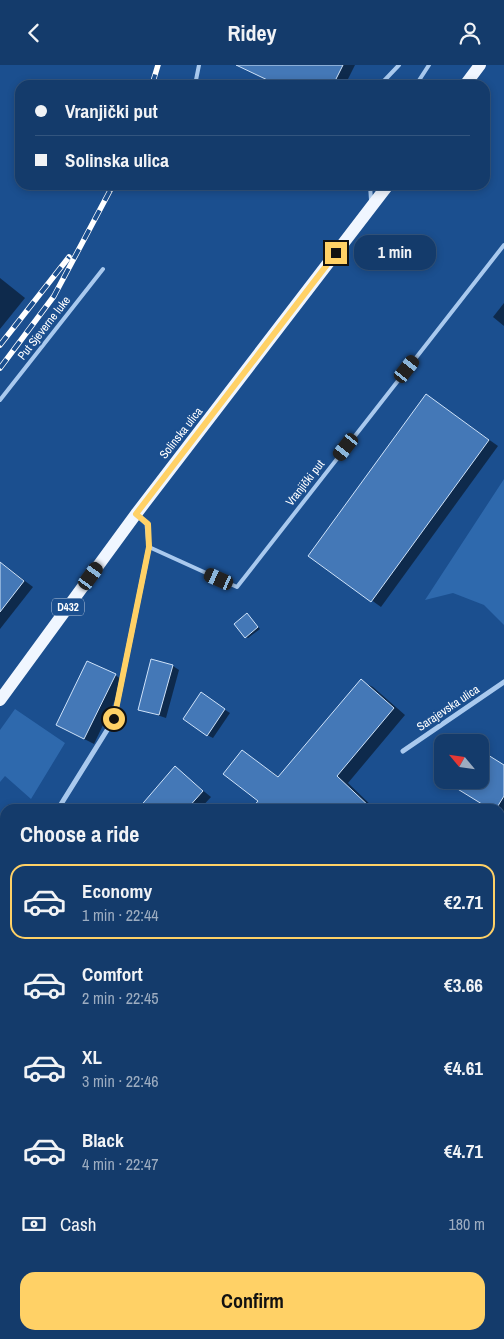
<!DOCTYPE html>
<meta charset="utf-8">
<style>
body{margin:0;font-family:"Archivo Narrow",sans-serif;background:#1d4271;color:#f1f3f6;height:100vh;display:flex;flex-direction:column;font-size:19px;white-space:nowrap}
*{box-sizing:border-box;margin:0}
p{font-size:16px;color:#9dadc1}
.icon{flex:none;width:28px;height:28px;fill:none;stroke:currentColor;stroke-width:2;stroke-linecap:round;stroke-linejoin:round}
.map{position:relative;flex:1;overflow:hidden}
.side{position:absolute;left:0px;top:739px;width:505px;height:536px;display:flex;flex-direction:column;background:#143b6b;border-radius:15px 15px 0 0;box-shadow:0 2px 8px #0003,0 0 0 1px #33557e}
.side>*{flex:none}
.guide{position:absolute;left:15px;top:15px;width:475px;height:110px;border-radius:15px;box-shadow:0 2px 8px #0003,0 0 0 1px #33557e;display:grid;align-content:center;height:110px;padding:0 20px;background:#143b6b}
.needle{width:32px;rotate:299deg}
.fabs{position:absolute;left:434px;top:669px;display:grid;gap:10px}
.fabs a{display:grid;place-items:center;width:55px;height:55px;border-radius:10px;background:#143b6b;box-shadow:0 2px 8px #0003,0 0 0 1px #33557e;font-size:25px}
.end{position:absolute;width:22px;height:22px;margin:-11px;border:6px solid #ffd166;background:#111;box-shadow:0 0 0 2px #111}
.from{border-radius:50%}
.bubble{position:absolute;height:35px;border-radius:15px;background:#143b6b;box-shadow:0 2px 8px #0003,0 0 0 1px #33557e;font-size:16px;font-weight:800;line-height:35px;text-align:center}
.car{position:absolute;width:15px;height:30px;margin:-15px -8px;border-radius:6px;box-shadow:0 0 4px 1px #0007;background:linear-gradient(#222 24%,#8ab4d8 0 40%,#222 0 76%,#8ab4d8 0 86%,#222 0)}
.guide b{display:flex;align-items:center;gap:18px;height:48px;font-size:19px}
.guide b+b{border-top:1px solid #33557e}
.guide i{width:12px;height:12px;background:#f1f3f6}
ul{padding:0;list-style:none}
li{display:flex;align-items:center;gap:15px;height:75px;margin:0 10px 8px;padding:0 10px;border:2px solid transparent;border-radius:15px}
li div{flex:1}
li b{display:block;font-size:19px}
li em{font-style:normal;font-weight:800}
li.current{border-color:#ffd166}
li>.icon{width:45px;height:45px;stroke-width:1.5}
h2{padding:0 20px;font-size:22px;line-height:60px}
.pay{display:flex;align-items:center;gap:12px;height:55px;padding:0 20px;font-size:19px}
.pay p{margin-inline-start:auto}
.cta{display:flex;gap:10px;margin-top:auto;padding:10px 20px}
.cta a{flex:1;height:58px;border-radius:15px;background:#ffd166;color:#111;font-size:20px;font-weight:800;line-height:58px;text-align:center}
header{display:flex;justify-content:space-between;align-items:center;height:65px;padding:0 20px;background:#143b6b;font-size:22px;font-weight:800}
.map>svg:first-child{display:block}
.green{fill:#2e69ad}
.shadow{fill:#0007}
.building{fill:#4478b7;stroke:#cfe3fa}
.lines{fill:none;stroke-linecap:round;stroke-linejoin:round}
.service{stroke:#a9c9ee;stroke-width:4}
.minor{stroke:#a9c9ee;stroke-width:5}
.primary{stroke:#f0f6ff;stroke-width:12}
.rail-casing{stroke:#fff;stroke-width:5.5}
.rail{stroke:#1b4f8f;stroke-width:4;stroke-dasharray:11;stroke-linecap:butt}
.route{stroke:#ffd166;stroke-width:6}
.labels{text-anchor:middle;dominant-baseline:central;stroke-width:4;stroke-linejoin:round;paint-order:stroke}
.shield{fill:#1b4f8f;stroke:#bbcadd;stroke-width:1}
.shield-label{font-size:11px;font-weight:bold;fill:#fff}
.street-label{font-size:12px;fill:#fff;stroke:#1b4f8f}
</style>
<header><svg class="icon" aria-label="back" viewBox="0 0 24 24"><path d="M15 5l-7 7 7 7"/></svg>Ridey<svg class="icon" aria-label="person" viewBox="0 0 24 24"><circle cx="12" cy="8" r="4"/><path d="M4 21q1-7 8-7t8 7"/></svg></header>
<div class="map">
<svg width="504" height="1274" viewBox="0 0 504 1274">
<rect width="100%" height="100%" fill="#1b4f8f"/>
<g class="green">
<path d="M 504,414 L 504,560 L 484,540 L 453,528 L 425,535 Z"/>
<path d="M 15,644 L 65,678 L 31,734 L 5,711 L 0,717 L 0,665 Z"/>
<path d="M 3,1047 L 5,1049 L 5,1220 L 0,1219 L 0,1050 Z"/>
<path d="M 31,1270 L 92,1270 L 90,1274 L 31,1274 Z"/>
</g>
<g class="shadow">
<path d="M 246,0 L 355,0 L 345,20 L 278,20 Z"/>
<path d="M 0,213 L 25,233 L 0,264 Z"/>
<path d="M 504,238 L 504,261 L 493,252 Z"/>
<path d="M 426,330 L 498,381 L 381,542 L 310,491 Z"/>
<path d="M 0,497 L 33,522 L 0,564 Z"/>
<path d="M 247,550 L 260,564 L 248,573 L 246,572 Z"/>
<path d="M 173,601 L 179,605 L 166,653 L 139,644 Z"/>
<path d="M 115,610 L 124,616 L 94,679 L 57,660 Z"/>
<path d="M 361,616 L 373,622 L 405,650 L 348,718 L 375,744 L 253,744 L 260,735 L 242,686 L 279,712 Z"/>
<path d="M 207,633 L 230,648 L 213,673 L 207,670 Z"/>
<path d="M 480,687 L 504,701 L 504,751 L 500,749 L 500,744 L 492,744 L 461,715 L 480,715 Z"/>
<path d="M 175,703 L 211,732 L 200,744 L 140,744 Z"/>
<path d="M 9,739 L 15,743 L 16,744 L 6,744 Z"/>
<path d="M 401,742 L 427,742 L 429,744 L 396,744 Z"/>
<path d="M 5,745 L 5,769 L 0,765 L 0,752 Z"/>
<path d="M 504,821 L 504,911 L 500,909 L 500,826 Z"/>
<path d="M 5,890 L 5,943 L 0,950 L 0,898 Z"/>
<path d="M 504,937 L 504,1002 L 500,1008 L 500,941 Z"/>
<path d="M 0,987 L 5,993 L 5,1011 L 0,1015 Z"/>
<path d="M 504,1096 L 504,1161 L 500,1159 L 500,1103 Z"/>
<path d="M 500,1248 L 504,1251 L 504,1264 L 500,1270 Z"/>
<path d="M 226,1270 L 279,1270 L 277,1274 L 224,1274 Z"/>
<path d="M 328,1270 L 383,1270 L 380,1274 L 325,1274 Z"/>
<path d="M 447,1270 L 500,1270 L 497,1274 L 445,1274 Z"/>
</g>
<g class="building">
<path d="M 236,0 L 343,0 L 333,20 L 278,20 Z"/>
<path d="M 426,329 L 489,375 L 371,537 L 308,491 Z"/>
<path d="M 0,497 L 24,516 L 0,547 Z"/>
<path d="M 247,548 L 258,562 L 245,573 L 234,559 Z"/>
<path d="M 151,594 L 173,600 L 159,650 L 138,645 Z"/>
<path d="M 87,596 L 116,609 L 84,674 L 56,660 Z"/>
<path d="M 361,614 L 394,643 L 337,711 L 372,744 L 251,744 L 258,736 L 223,709 L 242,685 L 278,712 Z"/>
<path d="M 201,627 L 225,644 L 207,671 L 183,654 Z"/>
<path d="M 480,685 L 504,700 L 504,731 L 496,744 L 490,744 L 443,715 L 480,715 Z"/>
<path d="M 175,701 L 203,726 L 187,744 L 138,744 Z"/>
</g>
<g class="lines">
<g class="service">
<path d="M 195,20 L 199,0"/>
<path d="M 380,20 L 399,0"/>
<path d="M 416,20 L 429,0"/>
<path d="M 370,120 L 371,135"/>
<path d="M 0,335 L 103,204"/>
<path d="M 149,482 L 237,522 L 504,180"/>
<path d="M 0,1041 L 5,1037"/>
<path d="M 26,1274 L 27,1270"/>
</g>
<g class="minor">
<path d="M 403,686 L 504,617"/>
<path d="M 58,744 L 114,654 L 149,482 L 147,459 L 137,449"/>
<path d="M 500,778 L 504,772"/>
<path d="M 0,836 L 5,828"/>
<path d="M 500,1051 L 504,1044"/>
<path d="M 201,1274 L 202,1270"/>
<path d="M 386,1274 L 388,1270"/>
</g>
<g class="primary">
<path d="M 465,20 L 480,0"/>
<path d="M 0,635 L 136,449 L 388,120"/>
</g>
<defs>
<g id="rail">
<path d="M 152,20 L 158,0"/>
<path d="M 0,280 L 69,192"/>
<path d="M 0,303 L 54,231 L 113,120"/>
</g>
</defs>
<use href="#rail" class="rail-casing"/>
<use href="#rail" class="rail"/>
</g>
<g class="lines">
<path class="route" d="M 114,654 L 149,482 L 148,459 L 136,449 L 336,188"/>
</g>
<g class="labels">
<rect class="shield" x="52" y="533.5" width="32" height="17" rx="4"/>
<g class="shield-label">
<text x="68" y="542">D432</text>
</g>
<g class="street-label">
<text transform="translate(44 263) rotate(-52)">Put Sjeverne luke</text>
<text transform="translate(181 368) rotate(-52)">Solinska ulica</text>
<text transform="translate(305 418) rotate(-52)">Vranjički put</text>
<text transform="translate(448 643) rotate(-34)">Sarajevska ulica</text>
</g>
</g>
</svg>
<div class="fabs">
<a><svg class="needle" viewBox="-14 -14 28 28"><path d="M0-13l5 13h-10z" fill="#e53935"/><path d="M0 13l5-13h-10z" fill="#9dadc1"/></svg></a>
</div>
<i class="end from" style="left:114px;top:654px"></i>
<i class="end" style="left:336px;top:188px"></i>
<div class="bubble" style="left:354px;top:170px;width:82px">1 min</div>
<i class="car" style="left:407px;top:304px;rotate:38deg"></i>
<i class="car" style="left:346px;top:382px;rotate:218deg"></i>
<i class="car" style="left:91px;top:511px;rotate:36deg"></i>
<i class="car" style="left:219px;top:514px;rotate:294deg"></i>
<div class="guide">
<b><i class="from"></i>Vranjički put</b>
<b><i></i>Solinska ulica</b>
</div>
<section class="side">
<h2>Choose a ride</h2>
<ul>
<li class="current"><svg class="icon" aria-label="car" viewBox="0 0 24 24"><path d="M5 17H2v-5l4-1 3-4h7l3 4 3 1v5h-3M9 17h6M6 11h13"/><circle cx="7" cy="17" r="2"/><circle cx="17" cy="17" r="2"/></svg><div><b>Economy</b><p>1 min · 22:44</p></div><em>€2.71</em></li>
<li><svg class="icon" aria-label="car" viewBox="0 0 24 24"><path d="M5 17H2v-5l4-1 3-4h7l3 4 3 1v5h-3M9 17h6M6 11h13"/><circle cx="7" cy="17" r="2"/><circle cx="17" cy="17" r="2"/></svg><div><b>Comfort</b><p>2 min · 22:45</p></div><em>€3.66</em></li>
<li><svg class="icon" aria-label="car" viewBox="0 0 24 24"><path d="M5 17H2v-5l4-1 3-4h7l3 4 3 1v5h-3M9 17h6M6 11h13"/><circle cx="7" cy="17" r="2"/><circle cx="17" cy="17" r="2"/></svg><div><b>XL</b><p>3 min · 22:46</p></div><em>€4.61</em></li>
<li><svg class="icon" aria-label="car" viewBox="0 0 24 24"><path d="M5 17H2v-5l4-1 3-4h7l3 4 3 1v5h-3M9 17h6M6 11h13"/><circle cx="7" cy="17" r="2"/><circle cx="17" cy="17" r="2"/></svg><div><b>Black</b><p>4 min · 22:47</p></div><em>€4.71</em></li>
</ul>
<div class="pay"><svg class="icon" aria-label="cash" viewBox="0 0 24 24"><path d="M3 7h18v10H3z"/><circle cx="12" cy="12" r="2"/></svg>Cash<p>180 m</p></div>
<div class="cta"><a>Confirm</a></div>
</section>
</div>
